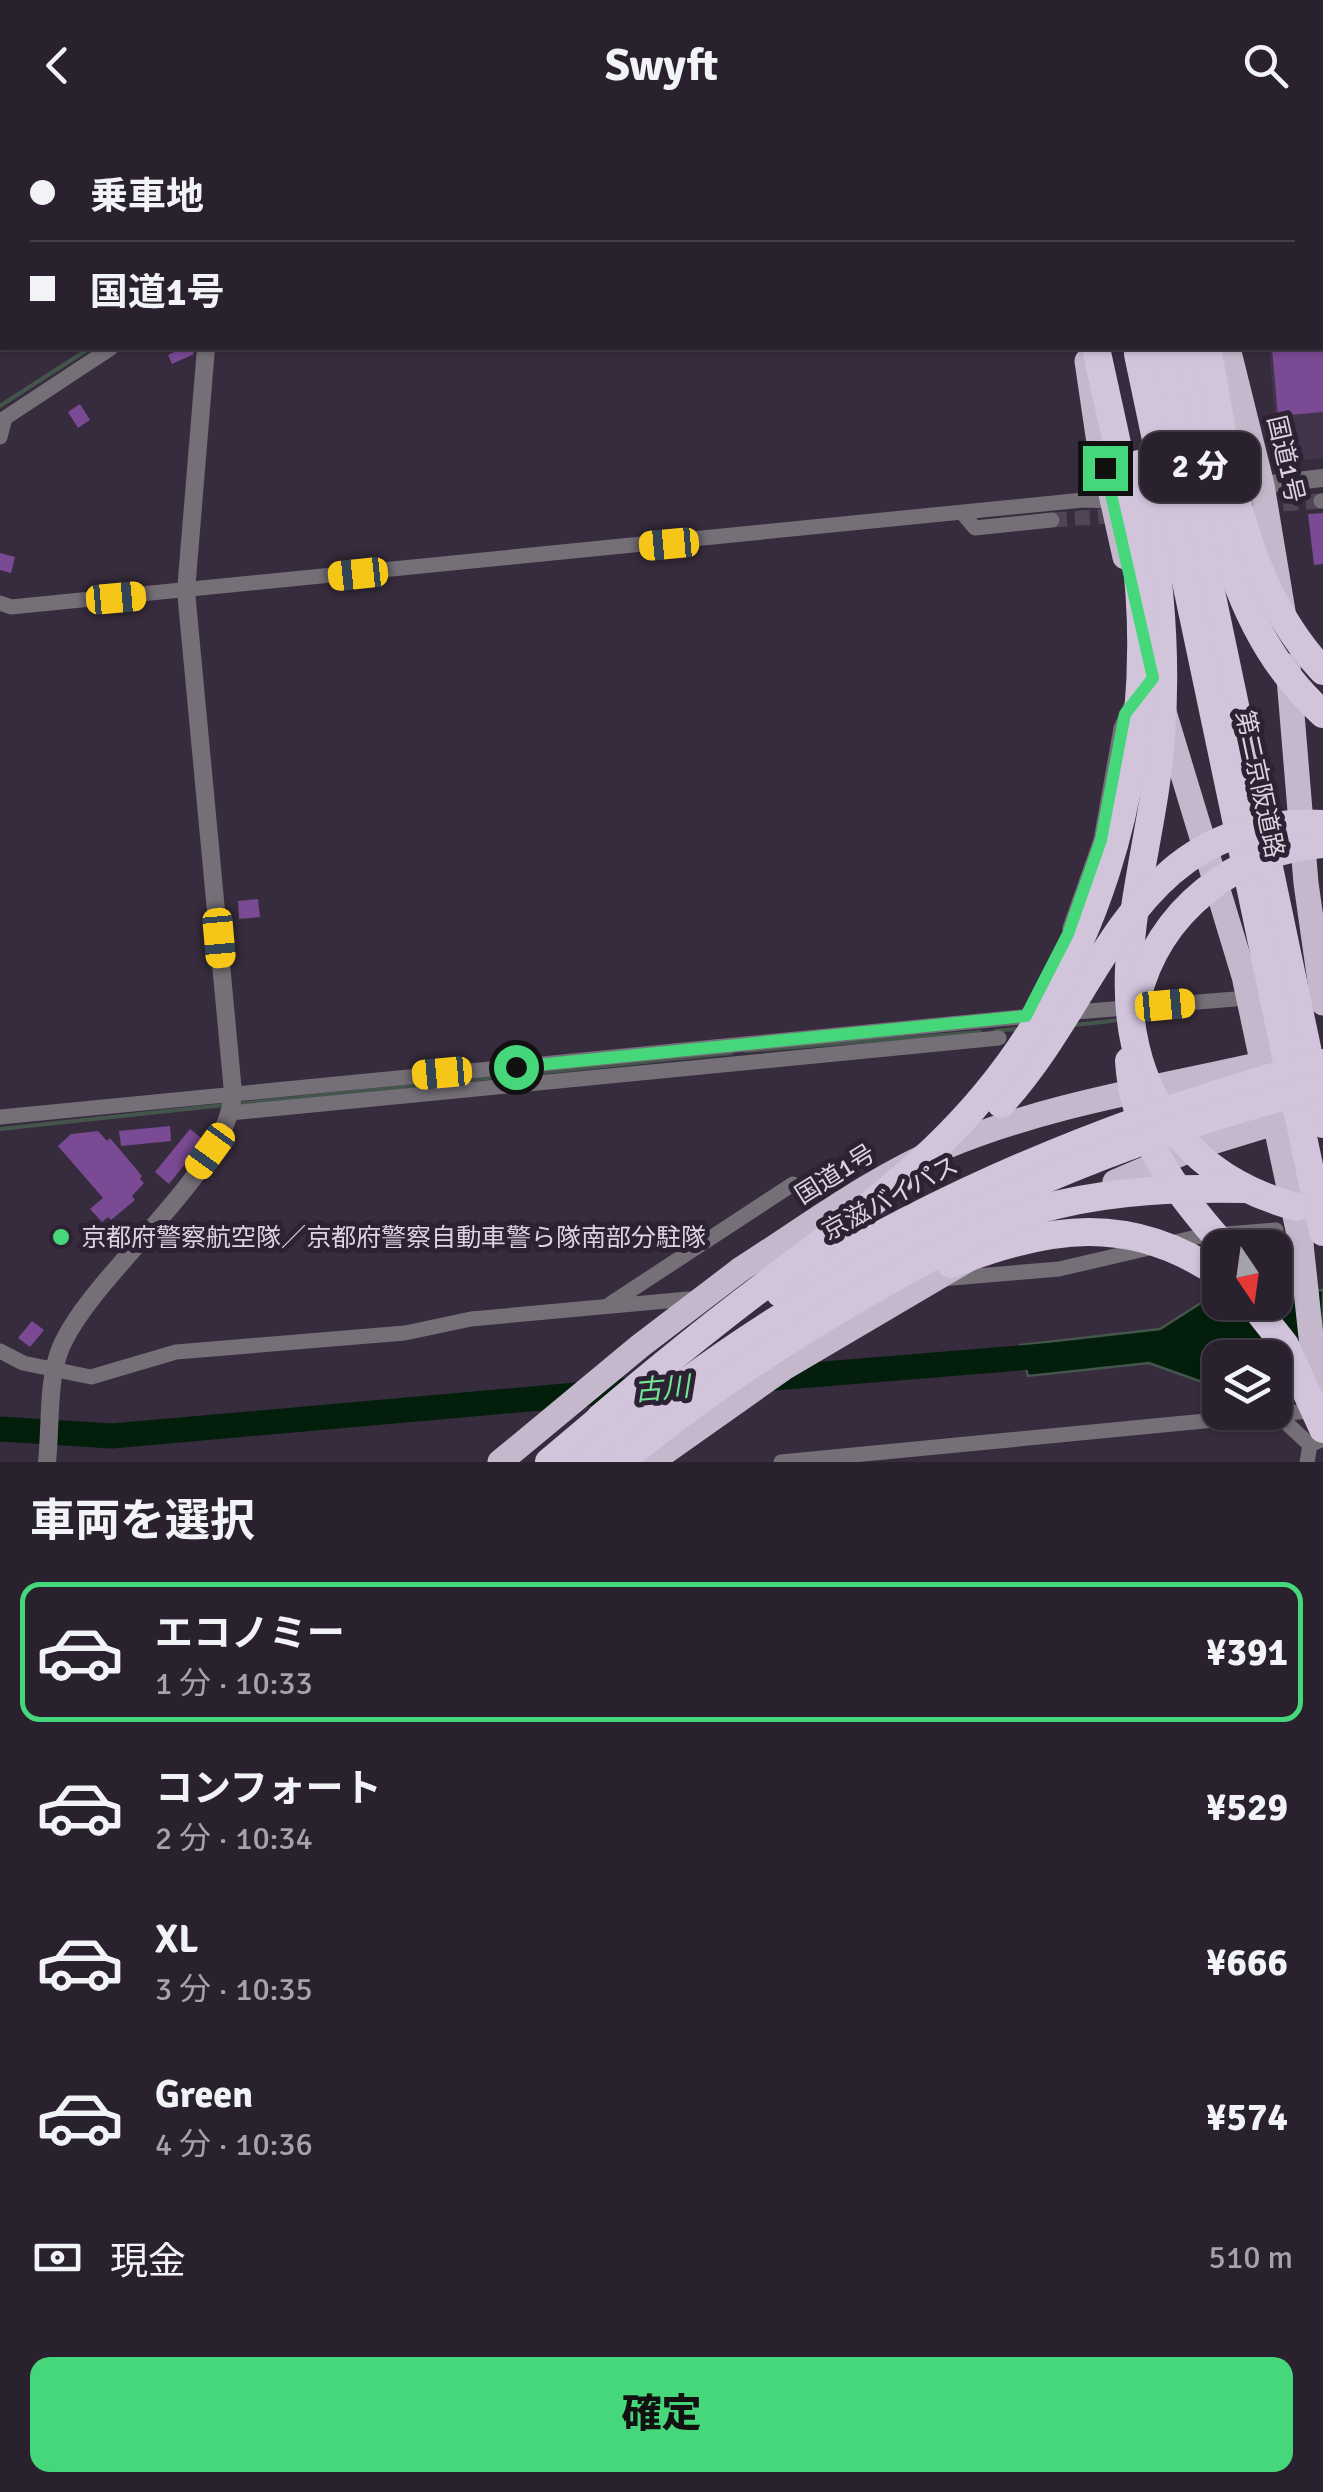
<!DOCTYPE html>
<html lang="ja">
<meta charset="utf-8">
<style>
body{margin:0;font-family:Signika,"Noto Sans JP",sans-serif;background:#312936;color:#f1f3f6;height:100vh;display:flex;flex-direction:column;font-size:38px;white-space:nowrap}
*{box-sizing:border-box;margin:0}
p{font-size:32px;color:#a5a3aa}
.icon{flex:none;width:55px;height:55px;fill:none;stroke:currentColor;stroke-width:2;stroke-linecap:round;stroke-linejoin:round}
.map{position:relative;height:1332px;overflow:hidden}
.side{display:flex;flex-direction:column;background:#29212e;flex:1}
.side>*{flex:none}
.top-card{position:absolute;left:0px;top:0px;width:1325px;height:220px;box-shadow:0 2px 8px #0004,0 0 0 2px #453e4a;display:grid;align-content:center;height:220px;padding:0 30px;background:#29212e}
.needle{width:65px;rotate:167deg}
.controls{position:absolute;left:1202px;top:1100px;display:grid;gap:20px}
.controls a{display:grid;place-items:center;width:90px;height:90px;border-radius:20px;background:#29212e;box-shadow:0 2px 8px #0004,0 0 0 2px #453e4a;font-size:50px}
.end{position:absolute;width:45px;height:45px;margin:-22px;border:12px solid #46d77a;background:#111;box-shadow:0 0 0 5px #111}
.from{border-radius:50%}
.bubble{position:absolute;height:70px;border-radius:20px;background:#29212e;box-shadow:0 2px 8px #0004,0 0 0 2px #453e4a;font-size:32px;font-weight:800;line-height:70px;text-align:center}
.car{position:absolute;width:30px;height:60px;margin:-30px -15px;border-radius:12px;box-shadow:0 0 8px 2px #0007;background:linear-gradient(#f5c518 24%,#345 0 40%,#f5c518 0 76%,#345 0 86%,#f5c518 0)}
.top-card b{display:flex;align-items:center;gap:35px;height:95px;font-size:38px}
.top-card b+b{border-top:2px solid #453e4a}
.top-card i{width:25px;height:25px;background:#f1f3f6}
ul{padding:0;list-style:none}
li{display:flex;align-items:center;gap:30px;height:140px;margin:0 20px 15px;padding:0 10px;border:5px solid transparent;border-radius:20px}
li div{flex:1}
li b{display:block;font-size:38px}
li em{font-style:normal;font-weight:800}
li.selected{border-color:#46d77a}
li>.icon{width:90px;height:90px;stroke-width:1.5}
h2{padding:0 30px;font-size:45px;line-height:120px}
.pay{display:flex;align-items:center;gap:25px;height:110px;padding:0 30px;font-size:38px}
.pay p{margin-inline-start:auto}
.action{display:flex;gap:20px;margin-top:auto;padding:20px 30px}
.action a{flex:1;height:115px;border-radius:20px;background:#46d77a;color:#111;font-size:40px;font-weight:800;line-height:115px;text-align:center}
header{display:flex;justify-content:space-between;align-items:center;height:130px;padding:0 30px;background:#29212e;font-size:45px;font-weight:800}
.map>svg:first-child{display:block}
.built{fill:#42344b}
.water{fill:#031f0c;stroke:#44554c;stroke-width:2.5}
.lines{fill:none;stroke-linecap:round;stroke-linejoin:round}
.stream{stroke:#44554c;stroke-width:4}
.river{stroke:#031f0c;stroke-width:25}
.building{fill:#7a4a94}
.minor-tunnel{stroke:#504555;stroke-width:15;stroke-dasharray:15 8;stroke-linecap:butt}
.minor{stroke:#756f78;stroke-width:15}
.tertiary{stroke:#756f78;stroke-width:18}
.trunk{stroke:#c5b8cd;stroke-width:25}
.motorway{stroke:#d2c4db;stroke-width:28}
.trunk-bridge{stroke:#c5b8cd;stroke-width:25}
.motorway-bridge{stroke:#d2c4db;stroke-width:28}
.route{stroke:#46d77a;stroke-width:12}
.poi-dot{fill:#46d77a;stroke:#2d2233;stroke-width:4}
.labels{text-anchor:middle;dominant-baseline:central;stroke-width:10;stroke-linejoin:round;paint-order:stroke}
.street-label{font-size:25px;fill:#dbd4e0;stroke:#2d2233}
.poi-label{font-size:25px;fill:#dbd4e0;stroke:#2d2233;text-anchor:start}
.water-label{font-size:28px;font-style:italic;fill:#72e594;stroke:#2d2233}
</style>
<header><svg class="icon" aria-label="back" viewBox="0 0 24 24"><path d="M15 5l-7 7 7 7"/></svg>Swyft<svg class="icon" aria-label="search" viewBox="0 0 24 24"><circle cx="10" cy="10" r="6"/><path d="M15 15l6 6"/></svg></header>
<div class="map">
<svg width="1323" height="1332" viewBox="0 0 1323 1332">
<rect width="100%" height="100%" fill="#372c3d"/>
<path class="built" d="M 1323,15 L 1323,328 L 1306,330 L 1280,307 L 1276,298 L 1269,218 L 1322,218 Z"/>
<path class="water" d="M 1323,1160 L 1323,1242 L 1275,1245 L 1275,1228 L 1220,1228 L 1220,1251 L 1205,1253 L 1149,1233 L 1028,1246 L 1020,1215 L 1160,1199 L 1204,1171 L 1275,1172 L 1275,1164 Z"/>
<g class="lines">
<g class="stream">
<path d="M 410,2 L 415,0"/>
<path d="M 0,276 L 90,218"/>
<path d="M 1144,886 L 1169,882"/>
<path d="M 1075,895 L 1120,890"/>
<path d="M 995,901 L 1015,899"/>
<path d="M 746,921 L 980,902"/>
<path d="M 238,974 L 731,923"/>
<path d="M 0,999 L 224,975"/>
</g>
<g class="river">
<path d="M 762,1249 L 1056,1225"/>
<path d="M 0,1299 L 112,1306 L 643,1259"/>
</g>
</g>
<g class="building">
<path d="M 183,218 L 191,218 L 194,224 L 172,234 L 168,225 Z"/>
<path d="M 1272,218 L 1323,218 L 1323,282 L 1278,286 Z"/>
<path d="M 80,274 L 90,290 L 78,298 L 68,282 Z"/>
<path d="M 1323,383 L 1323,434 L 1314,435 L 1308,384 Z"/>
<path d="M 0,423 L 15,427 L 11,443 L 0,440 Z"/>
<path d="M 258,769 L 260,787 L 239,789 L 238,771 Z"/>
<path d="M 170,996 L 171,1011 L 121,1016 L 119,1001 Z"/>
<path d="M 190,999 L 204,1010 L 169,1054 L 155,1042 Z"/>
<path d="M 98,1001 L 107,1011 L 110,1008 L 142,1046 L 140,1049 L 144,1053 L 132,1066 L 135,1070 L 111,1090 L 108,1087 L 102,1092 L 90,1079 L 103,1068 L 58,1016 L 71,1004 Z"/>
<path d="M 32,1191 L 44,1200 L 30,1217 L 18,1208 Z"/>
</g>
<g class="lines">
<g class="minor-tunnel">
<path d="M 1260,376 L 1321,371"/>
<path d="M 1052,390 L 1122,385"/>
</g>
<g class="minor">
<path d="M 502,2 L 505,0"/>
<path d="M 1322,8 L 1323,8"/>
<path d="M 0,307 L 5,288 L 111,218"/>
<path d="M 1321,371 L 1323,371"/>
<path d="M 964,385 L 975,398 L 1052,390"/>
<path d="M 0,473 L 11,477 L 1083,370 L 1112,371"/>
<path d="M 1070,798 L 1101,710 L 1121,598 L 1131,576"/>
<path d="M 1064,883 L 1235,869"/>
<path d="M 230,983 L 999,908"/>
<path d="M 0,987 L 1041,885"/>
<path d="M 941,1149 L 1059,1139 L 1201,1106 L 1276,1100"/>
<path d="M 610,1174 L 793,1054"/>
<path d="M 0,1221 L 23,1233 L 91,1247 L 176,1222 L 405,1203 L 471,1189 L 699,1168"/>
<path d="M 1279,1286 L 1310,1315"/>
<path d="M 781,1332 L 1319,1280"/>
<path d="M 1307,1332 L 1310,1315 L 1319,1311"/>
</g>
<g class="tertiary">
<path d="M 160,0 L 160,2"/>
<path d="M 1252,356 L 1323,348"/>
<path d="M 47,1332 C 51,1296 47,1250 61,1217 C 94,1141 229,1043 233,962 L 186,461 L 206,218"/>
</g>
<g class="trunk">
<path d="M 1021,0 L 1022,2"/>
<path d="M 1050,0 L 1050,2"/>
<path d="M 1177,0 L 1178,2"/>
<path d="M 1228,218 L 1262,355 L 1283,481"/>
<path d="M 1087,231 L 1098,306 L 1125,427"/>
<path d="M 1288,536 L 1306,753 L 1323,873"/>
<path d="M 1164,582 L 1244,846 L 1301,1114"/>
<path d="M 1115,1052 L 1199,1016 L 1294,987"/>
<path d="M 741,1139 C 807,1097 872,1048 945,1017 C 1050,973 1169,956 1279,930"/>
</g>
<g class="motorway">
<path d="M 1068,0 L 1068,2"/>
<path d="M 1091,0 L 1091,2"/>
<path d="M 1114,0 L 1114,2"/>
<path d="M 1156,0 L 1157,2"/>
</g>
<g class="trunk-bridge">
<path d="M 1301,1114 L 1319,1281"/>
<path d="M 500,1332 L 640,1216 L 741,1139"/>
<path d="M 651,1332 L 784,1238 L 969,1129"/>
</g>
<g class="motorway-bridge">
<path d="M 1185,218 C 1210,346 1219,491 1323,584"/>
<path d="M 1207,218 C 1229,333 1239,451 1323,541"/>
<path d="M 1160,219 L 1323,994"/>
<path d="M 1138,224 L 1323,1102"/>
<path d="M 1139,334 C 1158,423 1168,515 1161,606 C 1156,684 1132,761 1129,839 C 1124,957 1182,1047 1297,1077"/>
<path d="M 1137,868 C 1158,781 1236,721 1323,714"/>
<path d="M 1129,931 C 1134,1008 1176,1062 1226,1118"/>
<path d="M 1001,974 C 1106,860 1130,684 1323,694"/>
<path d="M 951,1134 C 1048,1096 1130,1083 1220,1145"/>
<path d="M 780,1163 C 948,1058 1132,984 1323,933"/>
<path d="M 1251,1172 L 1285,1215 L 1323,1299"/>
<path d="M 600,1288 C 654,1242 708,1198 765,1155 C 823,1111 882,1069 935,1018 C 1096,865 1163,636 1135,418 C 1127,350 1110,284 1096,218"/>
<path d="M 549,1332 L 613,1278"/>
<path d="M 585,1332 C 796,1151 1054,1024 1323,956"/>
<path d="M 620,1332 C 706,1261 800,1200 897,1146 C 947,1118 1000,1088 1056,1075 C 1118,1060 1181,1058 1245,1059"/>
</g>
</g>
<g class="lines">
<path class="route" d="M 516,937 L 1026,886 L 1068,804 L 1101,710 L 1125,584 L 1153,548 L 1105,338"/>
</g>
<circle class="poi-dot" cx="61" cy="1107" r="10"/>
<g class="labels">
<g class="street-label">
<text transform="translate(1286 329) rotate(77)">国道1号</text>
<text transform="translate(1260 654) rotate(78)">第二京阪道路</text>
<text transform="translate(835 1044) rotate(-32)">国道1号</text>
<text transform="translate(890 1068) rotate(-28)">京滋バイパス</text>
</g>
<g class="poi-label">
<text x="81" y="1107">京都府警察航空隊／京都府警察自動車警ら隊南部分駐隊</text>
</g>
<g class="water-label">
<text transform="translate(662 1259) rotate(-5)">古川</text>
</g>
</g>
</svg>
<div class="controls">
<a><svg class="needle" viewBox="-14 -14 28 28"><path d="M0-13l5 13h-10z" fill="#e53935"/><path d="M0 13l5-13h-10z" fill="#a5a3aa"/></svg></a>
<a><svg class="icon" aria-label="layers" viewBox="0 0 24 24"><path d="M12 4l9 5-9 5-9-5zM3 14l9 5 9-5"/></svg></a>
</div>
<i class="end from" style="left:516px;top:937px"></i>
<i class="end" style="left:1105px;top:338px"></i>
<div class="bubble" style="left:1140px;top:302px;width:120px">2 分</div>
<i class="car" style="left:669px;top:414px;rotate:265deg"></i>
<i class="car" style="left:358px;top:444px;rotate:264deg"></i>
<i class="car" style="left:116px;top:468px;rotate:85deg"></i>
<i class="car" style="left:219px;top:808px;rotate:175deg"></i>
<i class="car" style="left:1165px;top:875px;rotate:85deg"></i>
<i class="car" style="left:442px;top:943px;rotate:265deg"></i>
<i class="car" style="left:210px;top:1021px;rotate:216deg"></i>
<div class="top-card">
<b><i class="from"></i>乗車地</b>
<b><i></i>国道1号</b>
</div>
</div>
<section class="side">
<h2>車両を選択</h2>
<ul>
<li class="selected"><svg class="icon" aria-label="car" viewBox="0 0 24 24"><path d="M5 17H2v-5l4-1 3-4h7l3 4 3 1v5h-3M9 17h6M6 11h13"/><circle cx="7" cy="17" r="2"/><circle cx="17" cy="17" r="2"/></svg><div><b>エコノミー</b><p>1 分 · 10:33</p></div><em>¥391</em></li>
<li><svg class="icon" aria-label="car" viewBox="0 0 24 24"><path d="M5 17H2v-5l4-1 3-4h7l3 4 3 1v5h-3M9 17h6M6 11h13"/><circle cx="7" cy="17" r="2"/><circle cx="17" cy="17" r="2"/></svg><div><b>コンフォート</b><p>2 分 · 10:34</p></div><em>¥529</em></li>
<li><svg class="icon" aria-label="car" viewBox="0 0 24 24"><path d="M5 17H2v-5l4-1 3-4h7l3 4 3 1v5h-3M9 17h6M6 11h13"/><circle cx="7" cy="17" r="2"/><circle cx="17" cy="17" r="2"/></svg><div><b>XL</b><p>3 分 · 10:35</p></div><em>¥666</em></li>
<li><svg class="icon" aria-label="car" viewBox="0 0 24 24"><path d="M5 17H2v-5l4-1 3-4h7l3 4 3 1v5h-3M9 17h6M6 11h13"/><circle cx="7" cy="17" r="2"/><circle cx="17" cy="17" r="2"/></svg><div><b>Green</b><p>4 分 · 10:36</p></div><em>¥574</em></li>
</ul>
<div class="pay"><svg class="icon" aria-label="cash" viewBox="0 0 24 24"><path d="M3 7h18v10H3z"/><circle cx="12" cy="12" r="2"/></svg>現金<p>510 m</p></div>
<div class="action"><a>確定</a></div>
</section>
